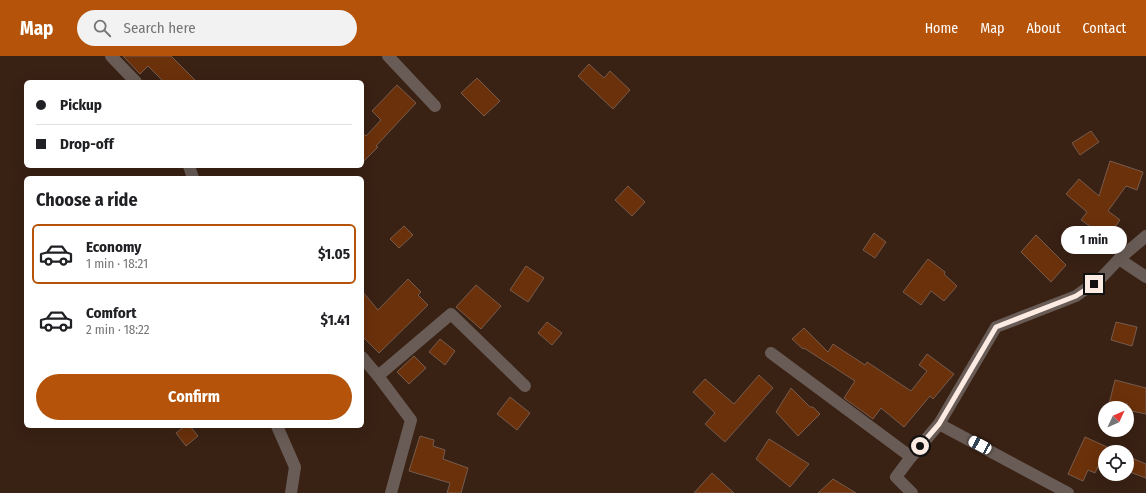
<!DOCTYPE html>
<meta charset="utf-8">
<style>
body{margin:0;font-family:"Fira Sans Condensed",sans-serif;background:#f2f2f2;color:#202124;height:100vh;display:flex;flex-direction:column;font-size:15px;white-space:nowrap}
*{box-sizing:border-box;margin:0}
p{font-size:13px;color:#757577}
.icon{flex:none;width:22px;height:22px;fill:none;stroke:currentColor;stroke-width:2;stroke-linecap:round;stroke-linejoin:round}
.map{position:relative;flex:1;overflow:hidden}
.panel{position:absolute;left:24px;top:120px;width:340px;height:252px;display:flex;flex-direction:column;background:#fff;border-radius:6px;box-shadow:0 4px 16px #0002}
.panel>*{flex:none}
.guide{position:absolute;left:24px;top:24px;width:340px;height:88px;border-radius:6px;box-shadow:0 4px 16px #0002;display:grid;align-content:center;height:88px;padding:0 12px;background:#fff}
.needle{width:26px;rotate:46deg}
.controls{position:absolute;left:1098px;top:345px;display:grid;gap:8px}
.controls a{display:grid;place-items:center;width:36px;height:36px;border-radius:50%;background:#fff;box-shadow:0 4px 16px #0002;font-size:20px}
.end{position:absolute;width:18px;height:18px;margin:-9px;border:5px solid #fcebe3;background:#111;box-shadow:0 0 0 2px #111}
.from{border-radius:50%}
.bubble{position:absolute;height:28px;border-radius:14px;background:#fff;box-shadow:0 4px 16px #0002;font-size:13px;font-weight:700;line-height:28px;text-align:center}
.car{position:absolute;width:12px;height:24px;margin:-12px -6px;border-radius:5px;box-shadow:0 0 3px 1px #0007;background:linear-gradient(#fff 24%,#345 0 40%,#fff 0 76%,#345 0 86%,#fff 0)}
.guide b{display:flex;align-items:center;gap:14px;height:38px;font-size:15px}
.guide b+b{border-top:1px solid #e0e0e0}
.guide i{width:10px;height:10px;background:#202124}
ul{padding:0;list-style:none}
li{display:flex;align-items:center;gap:12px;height:60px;margin:0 8px 6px;padding:0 4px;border:2px solid transparent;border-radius:6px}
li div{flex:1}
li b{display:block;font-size:15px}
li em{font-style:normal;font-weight:700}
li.current{border-color:#b45309}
li>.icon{width:36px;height:36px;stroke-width:1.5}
h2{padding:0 12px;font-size:18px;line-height:48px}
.button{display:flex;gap:8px;margin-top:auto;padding:8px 12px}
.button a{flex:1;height:46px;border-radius:24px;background:#b45309;color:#fff;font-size:16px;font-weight:700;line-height:46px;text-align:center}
header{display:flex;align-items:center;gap:24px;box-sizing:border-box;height:56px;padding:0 20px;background:#b45309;color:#fff}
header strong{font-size:19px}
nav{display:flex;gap:22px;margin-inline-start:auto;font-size:14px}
.search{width:280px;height:36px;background:#f2f2f2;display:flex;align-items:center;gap:10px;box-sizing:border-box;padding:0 14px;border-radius:22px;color:#757577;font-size:15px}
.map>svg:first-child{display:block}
.building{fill:#6a310b;stroke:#775b4c}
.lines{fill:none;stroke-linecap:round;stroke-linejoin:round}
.street{stroke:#695c56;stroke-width:12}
.route{stroke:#fcebe3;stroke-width:5}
</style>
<header>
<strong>Map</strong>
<div class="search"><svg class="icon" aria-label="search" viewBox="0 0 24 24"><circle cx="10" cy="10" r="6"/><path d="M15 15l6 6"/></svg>Search here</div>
<nav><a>Home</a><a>Map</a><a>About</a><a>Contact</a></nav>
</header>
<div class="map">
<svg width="1146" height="437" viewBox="0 0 1146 437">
<rect width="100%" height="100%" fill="#392114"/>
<g class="building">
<path d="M 123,0 L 171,0 L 197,26 L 164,26 L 148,10 L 140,18 Z"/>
<path d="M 589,8 L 604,22 L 610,15 L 630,34 L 613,53 L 578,20 Z"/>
<path d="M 477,22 L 500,45 L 484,60 L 461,37 Z"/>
<path d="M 397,29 L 416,47 L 376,90 L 378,91 L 362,107 L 362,76 L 366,80 L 381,64 L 372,55 Z"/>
<path d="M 1091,75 L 1099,86 L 1080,99 L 1072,87 Z"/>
<path d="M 1110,105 L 1143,116 L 1137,134 L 1126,130 L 1108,155 L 1120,164 L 1107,182 L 1081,164 L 1087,156 L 1066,138 L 1079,123 L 1099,140 Z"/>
<path d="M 628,130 L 645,146 L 632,160 L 615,144 Z"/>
<path d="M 404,170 L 413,179 L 399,192 L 390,183 Z"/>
<path d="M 874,177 L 886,186 L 875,202 L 863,194 Z"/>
<path d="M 1036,179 L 1066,209 L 1051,226 L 1021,196 Z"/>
<path d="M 928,203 L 945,216 L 944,218 L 957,230 L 944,245 L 931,235 L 921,249 L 903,236 Z"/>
<path d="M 526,210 L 544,222 L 528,246 L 510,234 Z"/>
<path d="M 408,223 L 421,236 L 418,239 L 428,249 L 379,297 L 362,280 L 362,235 L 378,254 Z"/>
<path d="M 476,229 L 501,250 L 481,273 L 456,251 Z"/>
<path d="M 547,266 L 562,277 L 552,289 L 538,277 Z"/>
<path d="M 1116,266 L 1137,271 L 1132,290 L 1111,284 Z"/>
<path d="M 804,272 L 828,296 L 833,288 L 865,309 L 867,306 L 911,335 L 927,315 L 919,309 L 927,298 L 954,318 L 933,343 L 930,340 L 904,371 L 881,352 L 873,363 L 844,342 L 855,325 L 804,292 L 803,293 L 792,283 Z"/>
<path d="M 440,283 L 455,295 L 445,309 L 429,296 Z"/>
<path d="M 414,300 L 426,312 L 409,328 L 397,316 Z"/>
<path d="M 759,319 L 773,332 L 725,386 L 705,368 L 715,357 L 693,336 L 705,323 L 734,348 Z"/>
<path d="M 1115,324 L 1146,332 L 1146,358 L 1127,354 L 1127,347 L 1125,352 L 1108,352 Z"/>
<path d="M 791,332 L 810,351 L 813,351 L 820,358 L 798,380 L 776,356 Z"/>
<path d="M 510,341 L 530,357 L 517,374 L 497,358 Z"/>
<path d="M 185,370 L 190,370 L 198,380 L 186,390 L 176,377 Z"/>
<path d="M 420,380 L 434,384 L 433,390 L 445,394 L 443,403 L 468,412 L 461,437 L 447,437 L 450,427 L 409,415 Z"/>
<path d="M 1085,381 L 1107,391 L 1095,417 L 1088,414 L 1083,425 L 1068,418 Z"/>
<path d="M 769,383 L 809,408 L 790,431 L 756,403 Z"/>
<path d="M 1127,400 L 1146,408 L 1146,422 L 1127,415 Z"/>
<path d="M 712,417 L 734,437 L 694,437 Z"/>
<path d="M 833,423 L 856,437 L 818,437 Z"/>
</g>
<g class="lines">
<g class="street">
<path d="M 111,0 L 136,26"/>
<path d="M 388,0 L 435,50"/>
<path d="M 189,110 L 193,122"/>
<path d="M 1119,203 L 1146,221"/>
<path d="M 771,297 L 911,401"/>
<path d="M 362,301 L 378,320 L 451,258 L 525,330"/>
<path d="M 378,320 L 411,364 L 391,437"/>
<path d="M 939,368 L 1068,437"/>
<path d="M 277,370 L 295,411 L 291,437"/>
<path d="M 912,437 L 896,421 L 911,401 L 939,368 L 996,271 L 1076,240 L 1102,221 L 1119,203 L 1146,180"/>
</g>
</g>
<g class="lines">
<path class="route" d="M 920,390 L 939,368 L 996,271 L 1076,240 L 1094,228"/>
</g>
</svg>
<div class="controls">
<a><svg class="needle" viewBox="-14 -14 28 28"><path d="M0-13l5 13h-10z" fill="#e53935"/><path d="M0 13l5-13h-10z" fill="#757577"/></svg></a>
<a><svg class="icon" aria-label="locate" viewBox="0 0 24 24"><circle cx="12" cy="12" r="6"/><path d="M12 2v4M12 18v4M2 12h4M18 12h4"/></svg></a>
</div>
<i class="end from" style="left:920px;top:390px"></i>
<i class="end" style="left:1094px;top:228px"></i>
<div class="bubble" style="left:1061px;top:170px;width:66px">1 min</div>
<i class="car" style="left:980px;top:389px;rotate:298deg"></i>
<div class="guide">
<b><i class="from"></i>Pickup</b>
<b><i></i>Drop-off</b>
</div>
<section class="panel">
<h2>Choose a ride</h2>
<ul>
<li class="current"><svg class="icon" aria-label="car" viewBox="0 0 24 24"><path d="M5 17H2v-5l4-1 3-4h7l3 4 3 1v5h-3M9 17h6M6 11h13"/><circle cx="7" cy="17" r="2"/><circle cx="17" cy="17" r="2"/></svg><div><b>Economy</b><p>1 min · 18:21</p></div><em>$1.05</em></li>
<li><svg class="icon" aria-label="car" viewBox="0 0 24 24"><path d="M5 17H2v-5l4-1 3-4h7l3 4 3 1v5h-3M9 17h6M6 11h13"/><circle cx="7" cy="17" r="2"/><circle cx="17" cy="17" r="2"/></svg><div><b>Comfort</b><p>2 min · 18:22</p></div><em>$1.41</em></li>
</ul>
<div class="button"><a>Confirm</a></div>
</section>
</div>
